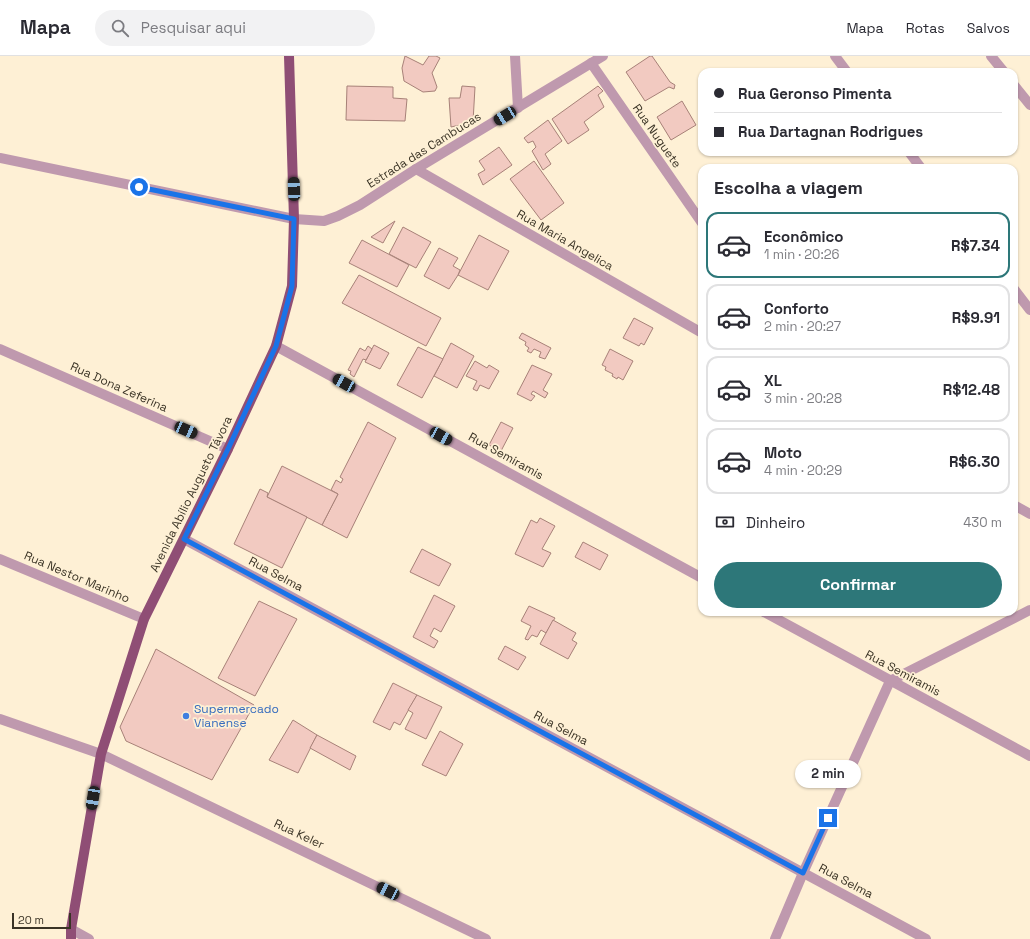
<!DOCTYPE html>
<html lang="pt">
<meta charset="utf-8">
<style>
body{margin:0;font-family:"Space Grotesk",sans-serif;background:#f2f2f3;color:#2b2b33;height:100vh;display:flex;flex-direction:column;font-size:15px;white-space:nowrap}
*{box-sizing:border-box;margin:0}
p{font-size:13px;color:#7c7c81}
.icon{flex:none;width:22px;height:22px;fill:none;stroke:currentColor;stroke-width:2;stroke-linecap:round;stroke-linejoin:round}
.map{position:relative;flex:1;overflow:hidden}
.side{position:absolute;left:698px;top:108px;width:320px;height:452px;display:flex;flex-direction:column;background:#fff;border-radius:12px;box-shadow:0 1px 3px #0004}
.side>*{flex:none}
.guide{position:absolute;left:698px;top:12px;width:320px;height:88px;border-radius:12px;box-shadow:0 1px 3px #0004;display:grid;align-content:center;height:88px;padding:0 16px;background:#fff}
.scale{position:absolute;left:12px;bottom:10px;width:59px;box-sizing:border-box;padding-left:4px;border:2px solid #3a3325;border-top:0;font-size:11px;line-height:14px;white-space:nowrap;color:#3a3325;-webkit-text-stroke:3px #fef0d5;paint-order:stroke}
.end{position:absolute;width:18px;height:18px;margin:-9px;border:5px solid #1a73e8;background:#fff;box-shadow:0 0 0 2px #fff}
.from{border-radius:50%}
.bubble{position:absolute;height:28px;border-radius:14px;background:#fff;box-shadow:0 1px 3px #0004;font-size:13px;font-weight:700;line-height:28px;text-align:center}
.car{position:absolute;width:12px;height:24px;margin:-12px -6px;border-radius:5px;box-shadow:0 0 3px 1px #0007;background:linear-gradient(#222 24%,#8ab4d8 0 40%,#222 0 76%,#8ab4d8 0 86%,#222 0)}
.guide b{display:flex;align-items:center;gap:14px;height:38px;font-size:15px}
.guide b+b{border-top:1px solid #e1e1e2}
.guide i{width:10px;height:10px;background:#2b2b33}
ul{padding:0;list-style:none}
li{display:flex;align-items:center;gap:12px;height:66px;margin:0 8px 6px;padding:0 8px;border:2px solid #e1e1e2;border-radius:12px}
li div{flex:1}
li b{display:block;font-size:15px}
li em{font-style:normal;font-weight:700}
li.selected{border-color:#2d7779}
li>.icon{width:36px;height:36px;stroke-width:1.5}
h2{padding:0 16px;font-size:18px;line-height:48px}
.pay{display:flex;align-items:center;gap:10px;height:44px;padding:0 16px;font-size:15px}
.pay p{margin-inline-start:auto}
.button{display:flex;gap:8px;margin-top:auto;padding:8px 16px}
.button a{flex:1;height:46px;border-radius:24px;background:#2d7779;color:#fff;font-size:16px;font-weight:700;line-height:46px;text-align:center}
header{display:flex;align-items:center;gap:24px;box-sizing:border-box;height:56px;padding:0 20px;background:#fff;border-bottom:1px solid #e1e1e2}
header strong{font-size:19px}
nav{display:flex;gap:22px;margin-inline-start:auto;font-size:14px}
.search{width:280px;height:36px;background:#f2f2f3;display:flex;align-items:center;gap:10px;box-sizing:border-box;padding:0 14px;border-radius:22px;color:#7c7c81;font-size:15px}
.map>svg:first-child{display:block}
.building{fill:#f2cac1;stroke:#a78178}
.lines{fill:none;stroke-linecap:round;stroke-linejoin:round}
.minor{stroke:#bf99ae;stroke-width:10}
.tertiary{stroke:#bf99ae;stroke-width:10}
.primary{stroke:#8f4e75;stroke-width:10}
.route{stroke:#1a73e8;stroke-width:5}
.shop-dot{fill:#3f7fe0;stroke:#fef0d5;stroke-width:1.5}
.labels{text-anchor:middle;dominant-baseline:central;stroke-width:3.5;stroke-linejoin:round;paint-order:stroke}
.street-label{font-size:12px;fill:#3a3325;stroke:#fef0d5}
.shop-label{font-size:12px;fill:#366cbe;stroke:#fef0d5;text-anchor:start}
</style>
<header>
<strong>Mapa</strong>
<div class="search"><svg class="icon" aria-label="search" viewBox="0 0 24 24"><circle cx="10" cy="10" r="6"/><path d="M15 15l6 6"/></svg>Pesquisar aqui</div>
<nav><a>Mapa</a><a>Rotas</a><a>Salvos</a></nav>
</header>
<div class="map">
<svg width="1030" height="883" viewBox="0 0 1030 883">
<rect width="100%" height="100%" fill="#fef0d5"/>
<g class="building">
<path d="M 405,0 L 423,9 L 429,0 L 436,0 L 440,2 L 432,17 L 437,31 L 435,35 L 423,36 L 404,25 L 402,12 Z"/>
<path d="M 650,0 L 652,0 L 670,26 L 675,29 L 674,33 L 669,31 L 645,45 L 626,16 Z"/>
<path d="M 347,30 L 393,31 L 393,42 L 407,43 L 405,65 L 346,64 Z"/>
<path d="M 462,30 L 475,31 L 473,66 L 451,71 L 449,42 L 460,42 Z"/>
<path d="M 598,30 L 603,35 L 598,39 L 604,51 L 584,66 L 589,74 L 568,88 L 552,63 Z"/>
<path d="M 682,45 L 696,69 L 671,84 L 657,61 Z"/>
<path d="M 548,64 L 562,85 L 545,98 L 551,108 L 543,114 L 532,95 L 536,91 L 533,85 L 528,87 L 524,82 Z"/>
<path d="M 499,91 L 512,109 L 483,129 L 478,118 L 485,114 L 479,105 Z"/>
<path d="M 534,105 L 564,147 L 541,164 L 510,123 Z"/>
<path d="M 395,165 L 383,187 L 371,181 Z"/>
<path d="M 403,171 L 431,186 L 416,212 L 389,198 Z"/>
<path d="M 479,179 L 509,195 L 488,234 L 458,219 Z"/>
<path d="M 362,184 L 409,209 L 397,231 L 349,207 Z"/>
<path d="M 439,192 L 458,202 L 453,210 L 460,214 L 458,219 L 449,233 L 424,220 Z"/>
<path d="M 359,219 L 441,262 L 426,290 L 342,247 Z"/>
<path d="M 634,262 L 653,272 L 644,289 L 641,287 L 639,290 L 623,282 Z"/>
<path d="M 522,277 L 551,292 L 545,303 L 539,301 L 541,296 L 534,293 L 531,297 L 527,295 L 529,292 L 525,289 L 526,286 L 519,282 Z"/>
<path d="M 451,287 L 474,300 L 457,332 L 434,320 Z"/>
<path d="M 374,289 L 389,297 L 380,313 L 365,306 Z"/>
<path d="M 368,290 L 372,293 L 366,304 L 363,303 L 354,321 L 350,318 L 351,315 L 348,314 L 360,292 L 365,295 Z"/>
<path d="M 418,291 L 443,303 L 422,342 L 397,329 Z"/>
<path d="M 610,293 L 633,305 L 623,324 L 618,321 L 617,323 L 612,320 L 613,318 L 605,314 L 606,311 L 602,309 Z"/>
<path d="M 475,305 L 487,312 L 489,309 L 499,315 L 489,333 L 480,329 L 477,335 L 473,333 L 477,325 L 466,320 Z"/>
<path d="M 532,309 L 552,318 L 543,334 L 548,337 L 545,342 L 533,335 L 531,338 L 535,340 L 531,345 L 517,338 Z"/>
<path d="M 368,366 L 396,382 L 347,482 L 322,469 L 338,438 L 331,434 L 336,424 L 341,427 L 343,423 L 340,421 Z"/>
<path d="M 501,366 L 513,372 L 501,395 L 489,389 Z"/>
<path d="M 282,410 L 338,438 L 322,469 L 267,441 Z"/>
<path d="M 260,433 L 268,437 L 267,441 L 307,461 L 282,512 L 234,488 Z"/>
<path d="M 540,462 L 555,470 L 542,493 L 551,497 L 543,511 L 515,498 L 531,464 L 537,467 Z"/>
<path d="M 583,486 L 608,499 L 600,514 L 575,501 Z"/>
<path d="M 422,493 L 451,508 L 439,530 L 410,516 Z"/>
<path d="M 434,539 L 455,550 L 441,576 L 434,572 L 430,580 L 438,585 L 434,592 L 413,581 Z"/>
<path d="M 259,545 L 297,563 L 255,640 L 218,622 Z"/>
<path d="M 529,550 L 555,562 L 546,577 L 541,574 L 537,581 L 532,579 L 528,584 L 525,583 L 531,570 L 521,565 Z"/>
<path d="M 553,564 L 576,577 L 572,584 L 577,587 L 568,603 L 540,588 Z"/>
<path d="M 505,590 L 526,601 L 518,614 L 498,603 Z"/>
<path d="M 156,593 L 254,649 L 212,724 L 126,685 L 120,671 Z"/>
<path d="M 393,627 L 417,639 L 400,669 L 394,666 L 390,674 L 373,666 Z"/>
<path d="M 417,639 L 442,651 L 426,683 L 405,673 L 413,657 L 408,654 Z"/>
<path d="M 293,664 L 317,679 L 298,717 L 269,704 Z"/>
<path d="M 440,675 L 463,688 L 446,720 L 422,709 Z"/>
<path d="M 317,679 L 356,700 L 350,714 L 310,692 Z"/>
</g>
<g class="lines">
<g class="minor">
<path d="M 515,0 L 518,52"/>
<path d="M 835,0 L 847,16"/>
<path d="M 991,0 L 1004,16"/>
<path d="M 591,7 L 702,167"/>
<path d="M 1014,29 L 1030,49"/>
<path d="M 909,96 L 921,112"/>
<path d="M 0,102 L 294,163"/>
<path d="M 416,113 L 702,277"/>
<path d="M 1014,233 L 1030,254"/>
<path d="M 276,290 L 702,522"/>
<path d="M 0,293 L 228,393"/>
<path d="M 1014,449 L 1030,458"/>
<path d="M 184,483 L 926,883"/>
<path d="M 0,503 L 144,563"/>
<path d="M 764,556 L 1030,700"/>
<path d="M 0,663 L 101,698 L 486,883"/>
<path d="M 71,873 L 89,883"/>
<path d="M 775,883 L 803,817 L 890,625 L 1030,554"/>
</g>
<path class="tertiary" d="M 294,163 L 324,165 L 338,160 L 360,149 L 416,113 L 603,0"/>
<path class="primary" d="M 71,883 L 71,873 L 101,698 L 144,563 L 228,393 L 276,290 L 292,230 L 294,163 L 289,0"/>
</g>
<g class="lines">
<path class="route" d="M 139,131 L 294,163 L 292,230 L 276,290 L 228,393 L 184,483 L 803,817 L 828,762"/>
</g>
<circle class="shop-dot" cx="186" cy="660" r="4"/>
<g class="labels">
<g class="street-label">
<text transform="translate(657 80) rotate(55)">Rua Nuguete</text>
<text transform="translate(424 94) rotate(-32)">Estrada das Cambucas</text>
<text transform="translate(565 184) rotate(30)">Rua Maria Angelica</text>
<text transform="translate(119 331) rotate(24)">Rua Dona Zeferina</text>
<text transform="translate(506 400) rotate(29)">Rua Semiramis</text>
<text transform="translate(191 438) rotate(-64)">Avenida Abílio Augusto Távora</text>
<text transform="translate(276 518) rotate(28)">Rua Selma</text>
<text transform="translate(77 521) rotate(23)">Rua Nestor Marinho</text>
<text transform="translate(903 617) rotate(28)">Rua Semiramis</text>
<text transform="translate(561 672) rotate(28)">Rua Selma</text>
<text transform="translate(299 778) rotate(25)">Rua Keler</text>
<text transform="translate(846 825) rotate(28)">Rua Selma</text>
</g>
<g class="shop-label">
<text x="194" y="653">Supermercado<tspan x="194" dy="14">Vianense</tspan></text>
</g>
</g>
</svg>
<div class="scale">20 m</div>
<i class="end from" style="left:139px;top:131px"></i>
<i class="end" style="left:828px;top:762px"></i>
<div class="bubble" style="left:795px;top:704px;width:66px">2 min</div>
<i class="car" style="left:505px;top:60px;rotate:239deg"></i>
<i class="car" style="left:294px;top:133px;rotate:358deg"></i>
<i class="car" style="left:344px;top:327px;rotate:299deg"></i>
<i class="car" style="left:186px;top:374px;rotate:114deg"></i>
<i class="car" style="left:441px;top:380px;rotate:119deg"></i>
<i class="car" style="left:93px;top:742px;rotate:189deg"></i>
<i class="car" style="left:388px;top:835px;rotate:296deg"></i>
<div class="guide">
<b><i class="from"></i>Rua Geronso Pimenta</b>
<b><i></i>Rua Dartagnan Rodrigues</b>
</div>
<section class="side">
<h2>Escolha a viagem</h2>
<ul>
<li class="selected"><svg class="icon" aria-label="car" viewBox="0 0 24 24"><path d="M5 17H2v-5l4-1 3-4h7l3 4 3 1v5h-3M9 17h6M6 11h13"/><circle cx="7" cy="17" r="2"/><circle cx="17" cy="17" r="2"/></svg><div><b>Econômico</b><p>1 min · 20:26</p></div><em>R$7.34</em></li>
<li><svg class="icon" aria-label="car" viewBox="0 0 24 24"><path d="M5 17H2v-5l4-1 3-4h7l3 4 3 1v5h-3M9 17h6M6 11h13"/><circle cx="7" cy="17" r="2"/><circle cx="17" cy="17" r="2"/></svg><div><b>Conforto</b><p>2 min · 20:27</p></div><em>R$9.91</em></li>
<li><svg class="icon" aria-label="car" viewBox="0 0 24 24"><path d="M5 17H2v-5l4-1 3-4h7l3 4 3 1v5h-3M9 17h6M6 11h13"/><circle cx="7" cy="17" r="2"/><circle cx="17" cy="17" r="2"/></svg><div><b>XL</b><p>3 min · 20:28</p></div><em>R$12.48</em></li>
<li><svg class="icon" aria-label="car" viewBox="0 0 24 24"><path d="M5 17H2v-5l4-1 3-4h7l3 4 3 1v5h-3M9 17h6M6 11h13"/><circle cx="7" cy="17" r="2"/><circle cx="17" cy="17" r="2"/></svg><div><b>Moto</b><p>4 min · 20:29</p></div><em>R$6.30</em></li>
</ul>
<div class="pay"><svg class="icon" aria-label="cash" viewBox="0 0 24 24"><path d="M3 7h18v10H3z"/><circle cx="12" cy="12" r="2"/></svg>Dinheiro<p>430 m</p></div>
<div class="button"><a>Confirmar</a></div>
</section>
</div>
